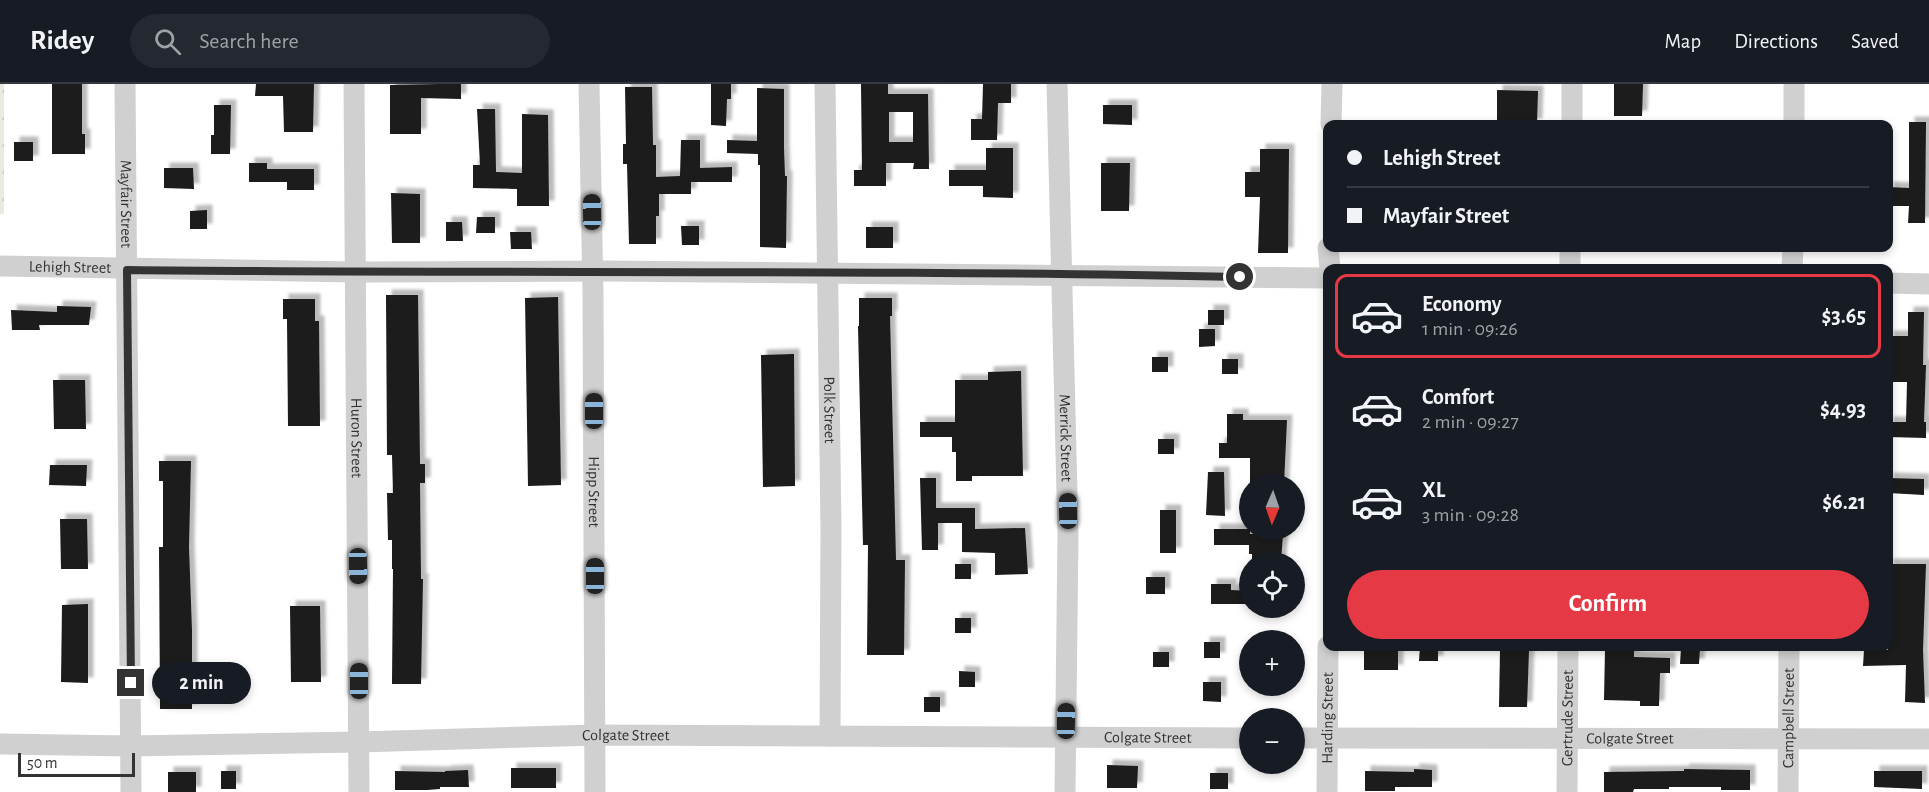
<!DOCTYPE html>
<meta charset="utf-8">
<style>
body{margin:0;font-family:"Alegreya Sans",sans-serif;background:#242831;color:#f1f3f6;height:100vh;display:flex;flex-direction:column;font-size:22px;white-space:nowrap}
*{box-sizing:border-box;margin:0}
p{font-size:20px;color:#9ea1a6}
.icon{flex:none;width:33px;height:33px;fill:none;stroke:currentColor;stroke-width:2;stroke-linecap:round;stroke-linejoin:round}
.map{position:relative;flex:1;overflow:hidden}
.sheet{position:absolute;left:1323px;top:180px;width:570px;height:387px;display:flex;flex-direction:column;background:#171b24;border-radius:12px;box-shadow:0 3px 9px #0003}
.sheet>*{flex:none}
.top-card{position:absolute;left:1323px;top:36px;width:570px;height:132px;border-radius:12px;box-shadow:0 3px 9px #0003;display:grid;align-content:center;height:132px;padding:0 24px;background:#171b24}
.needle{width:39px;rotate:182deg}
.buttons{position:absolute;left:1239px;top:390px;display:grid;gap:12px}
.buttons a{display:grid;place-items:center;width:66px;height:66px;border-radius:50%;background:#171b24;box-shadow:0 3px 9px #0003;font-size:30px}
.scale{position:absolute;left:18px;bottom:15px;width:117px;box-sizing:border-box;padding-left:6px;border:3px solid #333;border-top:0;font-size:16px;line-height:21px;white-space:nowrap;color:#333;-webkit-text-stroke:4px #fff;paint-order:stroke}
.end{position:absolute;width:27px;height:27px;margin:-14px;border:8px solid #333;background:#fff;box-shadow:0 0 0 3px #fff}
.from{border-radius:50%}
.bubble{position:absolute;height:42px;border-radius:21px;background:#171b24;box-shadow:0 3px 9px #0003;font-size:20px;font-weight:600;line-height:42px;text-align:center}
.car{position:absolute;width:18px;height:36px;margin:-18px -9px;border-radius:8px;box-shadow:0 0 4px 2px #0007;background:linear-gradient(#222 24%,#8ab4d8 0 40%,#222 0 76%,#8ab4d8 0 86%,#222 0)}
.top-card b{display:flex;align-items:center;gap:21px;height:57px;font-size:22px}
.top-card b+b{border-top:2px solid #363941}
.top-card i{width:15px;height:15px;background:#f1f3f6}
ul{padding:10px 0 0;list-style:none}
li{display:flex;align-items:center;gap:18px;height:84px;margin:0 12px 9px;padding:0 12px;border:3px solid transparent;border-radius:12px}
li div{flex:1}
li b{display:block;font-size:22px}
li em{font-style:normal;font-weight:600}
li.selected{border-color:#e63946}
li>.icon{width:54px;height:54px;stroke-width:1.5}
.action{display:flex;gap:12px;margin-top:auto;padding:12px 24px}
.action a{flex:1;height:69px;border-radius:36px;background:#e63946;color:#fff;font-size:24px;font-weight:600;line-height:69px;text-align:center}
header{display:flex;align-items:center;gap:36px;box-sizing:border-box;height:84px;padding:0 30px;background:#171b24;border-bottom:2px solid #363941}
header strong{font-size:28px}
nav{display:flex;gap:33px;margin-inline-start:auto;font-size:21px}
.search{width:420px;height:54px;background:#242831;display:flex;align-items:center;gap:15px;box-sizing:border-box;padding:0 21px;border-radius:33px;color:#9ea1a6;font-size:22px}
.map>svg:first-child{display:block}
.park{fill:url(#park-crowns)}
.building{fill:#1a1a1a;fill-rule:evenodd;filter:url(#shadow)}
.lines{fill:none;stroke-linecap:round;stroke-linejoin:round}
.minor{stroke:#d0d0d0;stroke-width:21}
.route{stroke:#333;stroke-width:8}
.labels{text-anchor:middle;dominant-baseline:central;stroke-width:6;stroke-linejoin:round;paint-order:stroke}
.street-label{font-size:16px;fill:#333;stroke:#fff}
</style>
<header>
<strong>Ridey</strong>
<div class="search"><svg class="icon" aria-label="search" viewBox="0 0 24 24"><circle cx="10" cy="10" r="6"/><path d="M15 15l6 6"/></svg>Search here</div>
<nav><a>Map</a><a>Directions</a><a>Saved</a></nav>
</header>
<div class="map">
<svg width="1929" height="708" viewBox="0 0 1929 708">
<defs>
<pattern id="park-crowns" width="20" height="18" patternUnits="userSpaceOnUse" patternTransform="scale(1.5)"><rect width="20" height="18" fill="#e6ecdf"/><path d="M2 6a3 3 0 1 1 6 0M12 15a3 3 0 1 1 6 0" fill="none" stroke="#c6cbc0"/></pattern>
<filter id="shadow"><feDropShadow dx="5.5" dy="-5.5" stdDeviation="1.5" flood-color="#0004"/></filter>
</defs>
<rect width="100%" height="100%" fill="#fff"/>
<rect class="park" x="0" y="0" width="4" height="130"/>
<g class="building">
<path d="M 52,0 L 82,0 L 82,50 L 85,50 L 85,70 L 52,70 Z"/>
<path d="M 256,0 L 314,0 L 313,48 L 284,48 L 283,12 L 255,12 Z"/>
<path d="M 440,0 L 461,0 L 461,15 L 421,14 L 421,50 L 390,50 L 390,1 Z"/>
<path d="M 711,0 L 731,0 L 731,15 L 727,15 L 726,42 L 711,41 Z"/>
<path d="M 861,0 L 888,0 L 888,10 L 928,10 L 929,85 L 913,85 L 914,79 L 886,79 L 886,102 L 854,102 L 854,86 L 862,86 ZM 889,28 L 913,28 L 913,58 L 889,58 Z"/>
<path d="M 983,0 L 1011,0 L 1011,19 L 998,19 L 997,56 L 971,56 L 971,35 L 982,35 Z"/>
<path d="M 1614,0 L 1643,0 L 1642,32 L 1614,32 Z"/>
<path d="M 625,3 L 652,3 L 653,61 L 656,61 L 656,93 L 680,92 L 681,56 L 700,56 L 700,84 L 732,83 L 732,98 L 691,98 L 691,110 L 659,110 L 659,132 L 656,132 L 656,160 L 629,160 L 627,80 L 623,80 L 623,60 L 626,60 Z"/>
<path d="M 757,4 L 784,5 L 784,64 L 785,92 L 787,92 L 786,164 L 760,163 L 760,81 L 758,81 L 758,70 L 727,69 L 727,56 L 757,57 Z"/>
<path d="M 1497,6 L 1538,7 L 1537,40 L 1497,40 Z"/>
<path d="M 214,21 L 231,21 L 230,70 L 211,70 L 211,51 L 214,51 Z"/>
<path d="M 1103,21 L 1132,21 L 1132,41 L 1103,40 Z"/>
<path d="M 477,25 L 495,25 L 496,88 L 522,89 L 522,30 L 548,31 L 549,122 L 517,122 L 517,105 L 473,104 L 473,81 L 480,81 Z"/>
<path d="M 1909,38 L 1926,38 L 1925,139 L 1908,139 L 1909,122 L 1888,122 L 1888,103 L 1909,104 Z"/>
<rect x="14" y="58" width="19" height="19"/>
<path d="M 986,64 L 1013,64 L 1013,114 L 983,113 L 983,102 L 949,102 L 949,86 L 986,86 Z"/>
<path d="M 1260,65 L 1289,65 L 1288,169 L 1258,169 L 1260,113 L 1245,113 L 1245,88 L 1260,88 Z"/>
<path d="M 249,79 L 267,79 L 267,85 L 314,85 L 314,106 L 287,106 L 287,98 L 249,98 Z"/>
<path d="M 1101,79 L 1130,79 L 1129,127 L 1101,127 Z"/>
<path d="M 164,84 L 193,84 L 194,105 L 164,104 Z"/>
<path d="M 391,109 L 420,110 L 420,159 L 392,159 Z"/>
<path d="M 207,126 L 207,145 L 190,145 L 190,127 Z"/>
<path d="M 477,133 L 495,133 L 495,149 L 476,149 Z"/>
<path d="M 446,138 L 462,138 L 463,157 L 446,157 Z"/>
<path d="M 681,142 L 699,142 L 699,161 L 682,161 Z"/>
<rect x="866" y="143" width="27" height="21"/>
<path d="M 510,148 L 531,148 L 532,165 L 511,165 Z"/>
<path d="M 386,211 L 418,211 L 420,380 L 425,380 L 425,399 L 420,399 L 421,495 L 423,495 L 421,600 L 392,600 L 393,485 L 392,485 L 392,456 L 388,456 L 387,409 L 393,409 L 392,371 L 387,371 Z"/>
<path d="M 558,213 L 561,401 L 528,402 L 525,214 Z"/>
<path d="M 859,214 L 892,214 L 892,232 L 890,232 L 896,476 L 905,476 L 904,571 L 867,571 L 868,461 L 863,461 L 858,242 L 859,242 Z"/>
<path d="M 283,215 L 315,215 L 315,237 L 319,237 L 320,342 L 288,342 L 287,235 L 283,235 Z"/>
<path d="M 57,222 L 91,223 L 89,241 L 39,241 L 40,246 L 12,246 L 11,226 L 57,228 Z"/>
<rect x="1208" y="226" width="16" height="15"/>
<path d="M 1908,228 L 1924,228 L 1923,281 L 1926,281 L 1924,338 L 1926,338 L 1926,354 L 1888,353 L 1888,338 L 1906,338 L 1907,298 L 1888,298 L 1888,252 L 1908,252 Z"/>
<path d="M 1199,245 L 1215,245 L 1215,262 L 1199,263 Z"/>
<path d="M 794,270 L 795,402 L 763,403 L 761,271 Z"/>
<rect x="1152" y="273" width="16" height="15"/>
<rect x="1222" y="275" width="16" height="15"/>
<path d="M 1021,287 L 1023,392 L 972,392 L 972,397 L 956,397 L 956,368 L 952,368 L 952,353 L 920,353 L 920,338 L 955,338 L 955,296 L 988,296 L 988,288 Z"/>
<path d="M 53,296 L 85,296 L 86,345 L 54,345 Z"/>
<path d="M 1227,330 L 1243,330 L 1243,336 L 1287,336 L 1284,400 L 1250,400 L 1250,374 L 1219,374 L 1219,359 L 1227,359 Z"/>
<rect x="1158" y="355" width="16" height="15"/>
<path d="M 159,377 L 191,377 L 189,463 L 192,547 L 192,625 L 160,625 L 159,463 L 163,463 L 163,397 L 159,397 Z"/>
<path d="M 50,381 L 87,381 L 86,402 L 49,401 Z"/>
<path d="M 1208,388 L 1224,388 L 1225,432 L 1206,431 Z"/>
<path d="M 920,394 L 936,394 L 936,424 L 975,424 L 975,445 L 1025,444 L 1028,490 L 995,491 L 995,469 L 962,468 L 962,439 L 938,439 L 938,466 L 922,466 Z"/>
<path d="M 1888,394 L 1924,395 L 1924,411 L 1888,409 Z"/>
<rect x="1160" y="426" width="16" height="43"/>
<path d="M 60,435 L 87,435 L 88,485 L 61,485 Z"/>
<path d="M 1214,445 L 1250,445 L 1250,450 L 1283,450 L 1281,478 L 1252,478 L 1252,470 L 1249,470 L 1249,461 L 1214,461 Z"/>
<rect x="955" y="480" width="16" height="15"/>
<path d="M 1888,480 L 1926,480 L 1923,566 L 1925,619 L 1905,618 L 1906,581 L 1863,582 L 1864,566 L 1888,566 Z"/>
<rect x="1146" y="493" width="19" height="17"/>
<path d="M 1211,500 L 1231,500 L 1231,506 L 1250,507 L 1250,520 L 1211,520 Z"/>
<path d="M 88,520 L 88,599 L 61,598 L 62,521 Z"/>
<path d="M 290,522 L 320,522 L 321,598 L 291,598 Z"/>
<rect x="955" y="534" width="16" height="15"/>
<rect x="1204" y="558" width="16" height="16"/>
<path d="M 1420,562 L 1438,562 L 1438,577 L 1419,577 Z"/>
<path d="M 1681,564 L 1700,564 L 1699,580 L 1680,580 Z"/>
<path d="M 1605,565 L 1634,565 L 1634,573 L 1670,574 L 1670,589 L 1660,589 L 1659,622 L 1640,622 L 1640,617 L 1604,616 Z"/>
<rect x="1364" y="566" width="34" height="20"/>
<path d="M 1500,566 L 1529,566 L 1527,623 L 1499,623 Z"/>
<rect x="1153" y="568" width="16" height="15"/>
<path d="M 959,587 L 975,588 L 975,603 L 959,603 Z"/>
<path d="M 1203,598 L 1221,598 L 1221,618 L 1203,617 Z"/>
<rect x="924" y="613" width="16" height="15"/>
<path d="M 1107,681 L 1138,682 L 1137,704 L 1107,704 Z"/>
<rect x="511" y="684" width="45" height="20"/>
<path d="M 1414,685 L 1432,686 L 1432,703 L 1395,703 L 1395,707 L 1365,707 L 1365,687 L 1414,688 Z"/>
<path d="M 1684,685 L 1750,686 L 1750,706 L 1721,706 L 1721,703 L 1669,703 L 1669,705 L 1634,705 L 1633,708 L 1604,708 L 1604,688 L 1684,687 Z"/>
<path d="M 468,686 L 469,703 L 440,703 L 440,705 L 427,706 L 395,706 L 395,687 L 445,688 L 445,687 Z"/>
<rect x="221" y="687" width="15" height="18"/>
<path d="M 1874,687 L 1922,687 L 1922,705 L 1874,703 Z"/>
<rect x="168" y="688" width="28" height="20"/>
<rect x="1210" y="689" width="18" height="16"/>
</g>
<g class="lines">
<g class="minor">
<path id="s1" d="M 125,0 L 131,708"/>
<path id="s2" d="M 354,0 L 359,708"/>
<path id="s3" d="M 589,0 L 593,209 L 595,708"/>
<path id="s4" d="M 825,0 L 831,444 L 830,652"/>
<path id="s5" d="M 1057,0 L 1068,451 L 1065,708"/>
<path d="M 1331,40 L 1332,0"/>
<path d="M 1572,40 L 1572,0"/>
<path d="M 1794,40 L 1794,0"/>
<path d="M 1328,164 L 1330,184"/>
<path id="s6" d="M 0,182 L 355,188 L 608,187 L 1328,194"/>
<path d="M 1570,184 L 1570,164"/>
<path d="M 1792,184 L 1793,164"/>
<path d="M 1888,199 L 1929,200"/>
<path id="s7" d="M 1294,654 L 1929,655"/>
<path id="s8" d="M 0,660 L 131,662 L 359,658 L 596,651 L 1250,654"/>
<path id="s9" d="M 1327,708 L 1328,562"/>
<path id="s10" d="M 1567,708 L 1568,562"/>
<path id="s11" d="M 1788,708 L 1789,562"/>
</g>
</g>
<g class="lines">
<path class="route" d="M 131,599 L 127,186 C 498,190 869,185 1240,193"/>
</g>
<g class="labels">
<g class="street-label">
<text stroke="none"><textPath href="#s1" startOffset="120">Mayfair Street</textPath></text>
<text stroke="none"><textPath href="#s6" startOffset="70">Lehigh Street</textPath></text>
<text stroke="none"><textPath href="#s4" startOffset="326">Polk Street</textPath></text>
<text stroke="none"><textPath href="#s2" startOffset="354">Huron Street</textPath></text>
<text stroke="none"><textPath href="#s5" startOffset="354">Merrick Street</textPath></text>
<text stroke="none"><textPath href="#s3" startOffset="408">Hipp Street</textPath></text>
<text stroke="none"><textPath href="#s9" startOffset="74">Harding Street</textPath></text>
<text stroke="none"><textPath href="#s10" startOffset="74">Gertrude Street</textPath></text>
<text stroke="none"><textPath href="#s11" startOffset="74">Campbell Street</textPath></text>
<text stroke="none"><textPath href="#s8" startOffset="626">Colgate Street</textPath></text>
<text stroke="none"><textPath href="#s8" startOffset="1148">Colgate Street</textPath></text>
<text stroke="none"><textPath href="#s7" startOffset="336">Colgate Street</textPath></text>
</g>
</g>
</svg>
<div class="buttons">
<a><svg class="needle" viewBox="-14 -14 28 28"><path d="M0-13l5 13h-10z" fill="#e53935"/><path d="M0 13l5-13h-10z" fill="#9ea1a6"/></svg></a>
<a><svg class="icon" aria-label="locate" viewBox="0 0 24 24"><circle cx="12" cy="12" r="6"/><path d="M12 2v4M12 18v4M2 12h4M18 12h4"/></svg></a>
<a>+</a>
<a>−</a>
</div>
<div class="scale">50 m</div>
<i class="end from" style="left:1240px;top:193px"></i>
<i class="end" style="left:131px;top:599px"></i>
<div class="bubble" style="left:152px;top:578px;width:99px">2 min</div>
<i class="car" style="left:592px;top:128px;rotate:359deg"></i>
<i class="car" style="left:594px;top:327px;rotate:0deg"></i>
<i class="car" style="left:1068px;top:427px;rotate:359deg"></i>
<i class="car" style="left:358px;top:482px;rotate:179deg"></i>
<i class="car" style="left:595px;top:492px;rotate:0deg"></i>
<i class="car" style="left:359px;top:597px;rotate:0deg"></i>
<i class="car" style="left:1066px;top:637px;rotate:1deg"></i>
<div class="top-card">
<b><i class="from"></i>Lehigh Street</b>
<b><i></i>Mayfair Street</b>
</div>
<section class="sheet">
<ul>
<li class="selected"><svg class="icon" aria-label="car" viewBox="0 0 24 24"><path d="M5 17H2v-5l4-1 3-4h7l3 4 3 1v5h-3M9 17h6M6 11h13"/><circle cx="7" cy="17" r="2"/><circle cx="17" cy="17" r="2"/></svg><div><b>Economy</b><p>1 min · 09:26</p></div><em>$3.65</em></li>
<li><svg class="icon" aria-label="car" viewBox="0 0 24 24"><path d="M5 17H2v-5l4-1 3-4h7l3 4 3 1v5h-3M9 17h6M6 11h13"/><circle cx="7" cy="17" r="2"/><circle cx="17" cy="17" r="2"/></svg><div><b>Comfort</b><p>2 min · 09:27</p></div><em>$4.93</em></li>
<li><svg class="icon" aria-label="car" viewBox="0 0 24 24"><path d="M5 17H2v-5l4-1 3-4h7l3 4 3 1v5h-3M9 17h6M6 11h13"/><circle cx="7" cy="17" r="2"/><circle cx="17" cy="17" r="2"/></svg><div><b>XL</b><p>3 min · 09:28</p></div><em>$6.21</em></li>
</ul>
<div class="action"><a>Confirm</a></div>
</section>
</div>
